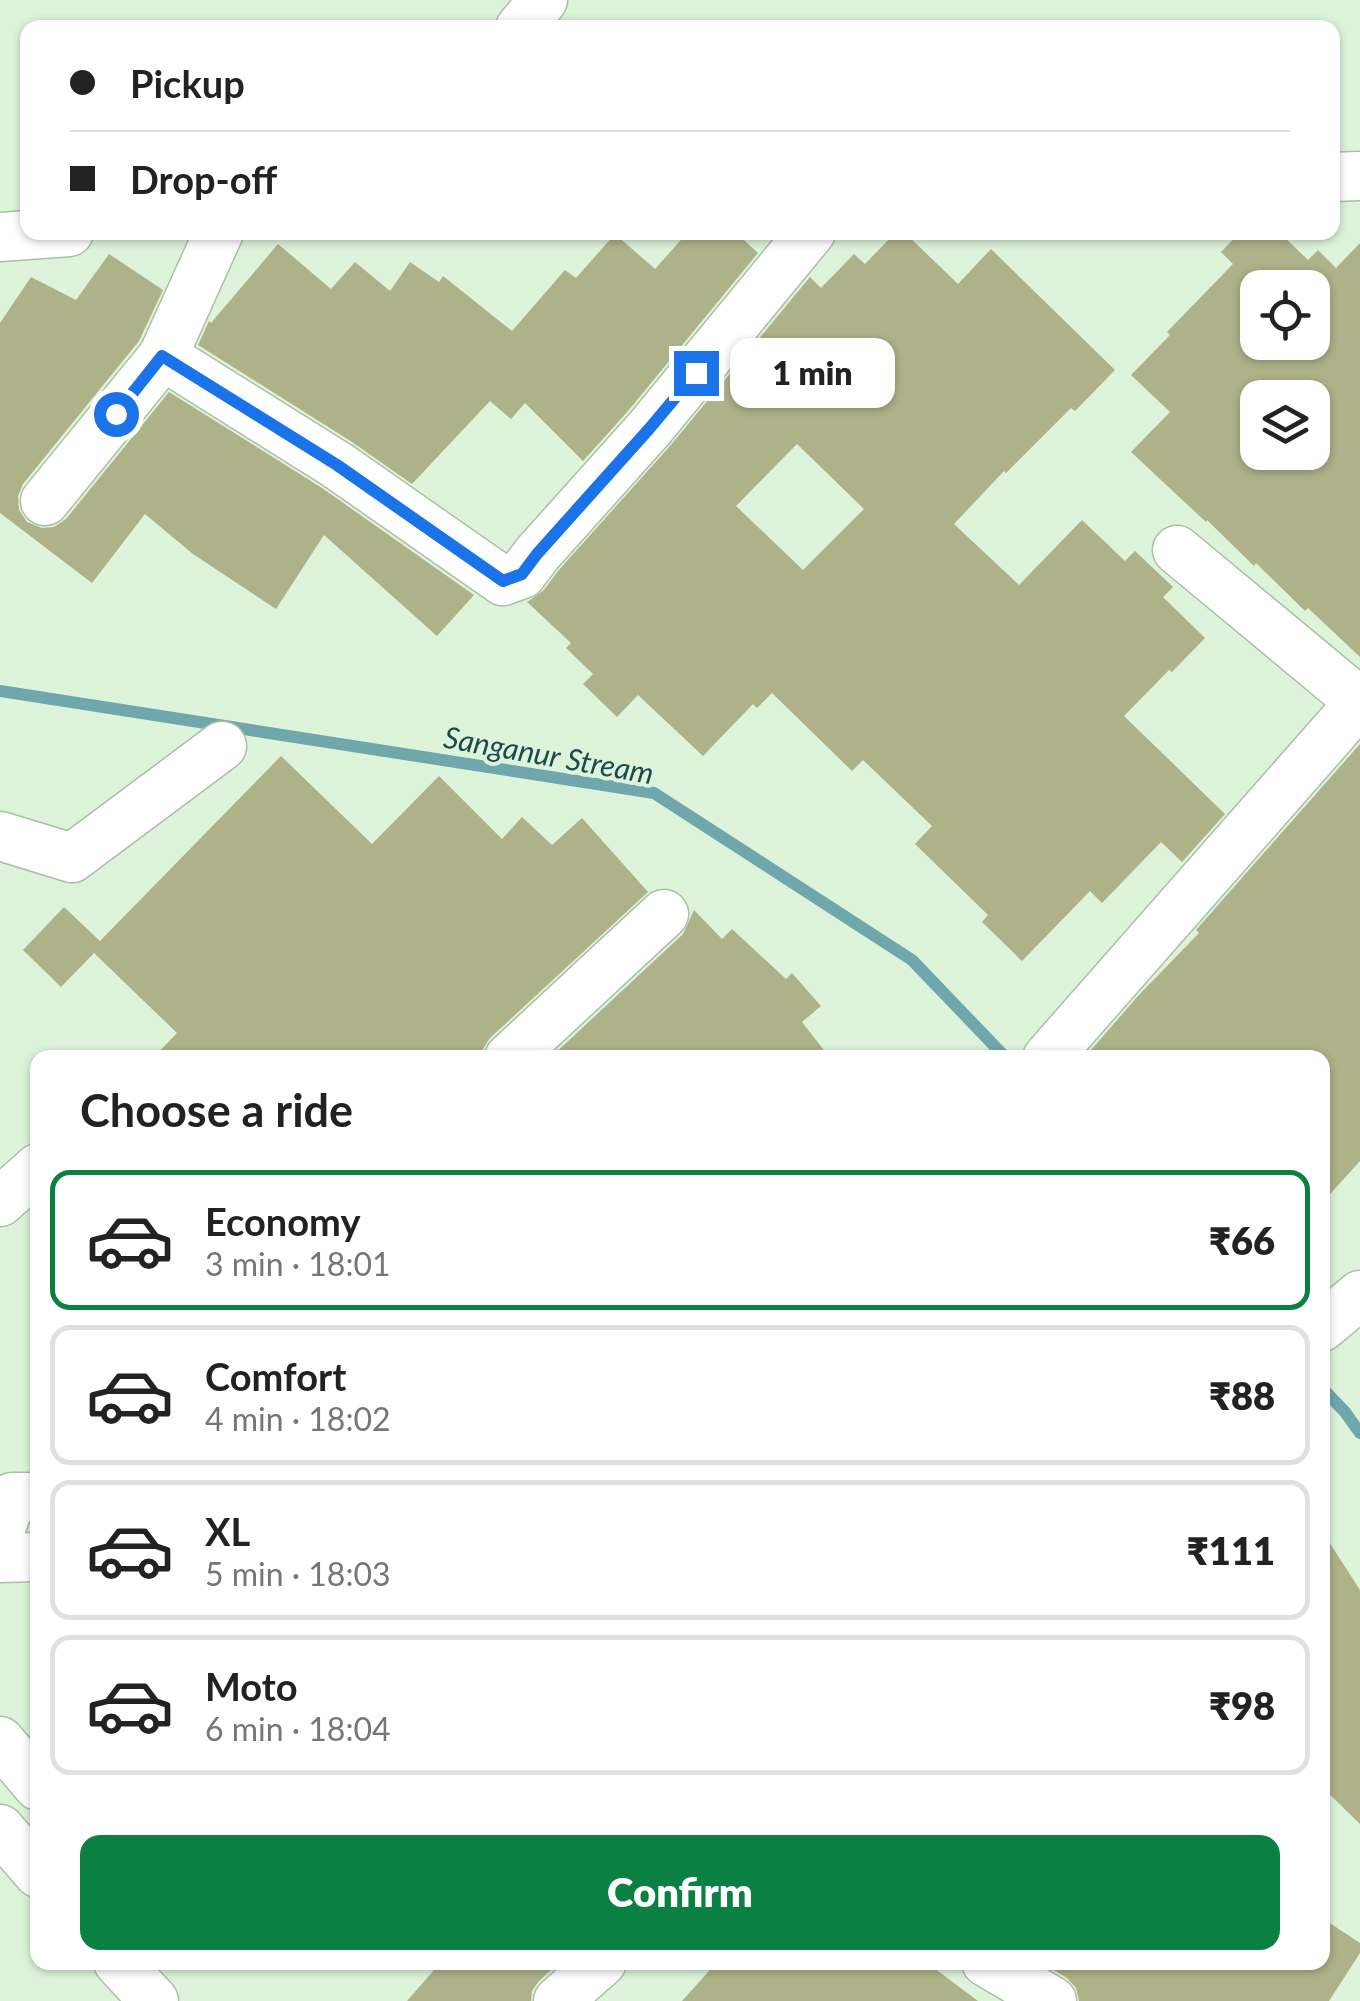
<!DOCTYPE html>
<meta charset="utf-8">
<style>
body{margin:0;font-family:Lato,sans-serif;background:#f2f2f2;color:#222;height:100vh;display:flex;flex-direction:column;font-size:38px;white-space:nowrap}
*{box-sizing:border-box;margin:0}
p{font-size:32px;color:#767676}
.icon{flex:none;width:55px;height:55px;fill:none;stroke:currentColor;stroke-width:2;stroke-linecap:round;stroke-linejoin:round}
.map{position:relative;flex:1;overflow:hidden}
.sheet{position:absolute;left:30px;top:1050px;width:1300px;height:920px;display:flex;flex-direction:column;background:#fff;border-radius:20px;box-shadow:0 2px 8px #0004}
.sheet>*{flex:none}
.top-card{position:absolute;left:20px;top:20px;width:1320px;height:220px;border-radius:20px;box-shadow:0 2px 8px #0004;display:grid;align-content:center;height:220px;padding:0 50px;background:#fff}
.buttons{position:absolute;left:1240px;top:270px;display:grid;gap:20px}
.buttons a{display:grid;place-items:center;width:90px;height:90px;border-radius:20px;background:#fff;box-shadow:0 2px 8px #0004;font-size:50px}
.end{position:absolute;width:45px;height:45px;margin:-22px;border:12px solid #1a73e8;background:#fff;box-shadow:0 0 0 5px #fff}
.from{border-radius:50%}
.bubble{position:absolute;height:70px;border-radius:20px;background:#fff;box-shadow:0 2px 8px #0004;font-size:32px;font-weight:800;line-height:70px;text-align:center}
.top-card b{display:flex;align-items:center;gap:35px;height:95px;font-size:38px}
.top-card b+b{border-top:2px solid #e0e0e0}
.top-card i{width:25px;height:25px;background:#222}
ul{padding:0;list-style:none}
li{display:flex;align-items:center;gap:30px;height:140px;margin:0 20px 15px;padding:0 30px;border:5px solid #e0e0e0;border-radius:20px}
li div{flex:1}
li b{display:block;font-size:38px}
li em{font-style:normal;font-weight:800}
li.selected{border-color:#0b8043}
li>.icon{width:90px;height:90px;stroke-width:1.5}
h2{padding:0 50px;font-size:45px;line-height:120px}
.cta{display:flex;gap:20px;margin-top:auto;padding:20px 50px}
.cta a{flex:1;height:115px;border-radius:20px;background:#0b8043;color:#fff;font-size:40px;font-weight:800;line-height:115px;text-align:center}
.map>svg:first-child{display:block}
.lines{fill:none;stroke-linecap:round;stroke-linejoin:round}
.stream{stroke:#70a7ac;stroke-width:12}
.building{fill:#aeb288;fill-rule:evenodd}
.minor-casing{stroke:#a9c0a7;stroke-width:51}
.minor{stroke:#fff;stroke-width:48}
.route{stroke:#1a73e8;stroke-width:12}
.labels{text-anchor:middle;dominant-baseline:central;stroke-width:8;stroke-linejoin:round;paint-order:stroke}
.water-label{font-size:30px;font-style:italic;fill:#194a4e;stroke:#ddf4da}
</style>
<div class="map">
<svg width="1360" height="2001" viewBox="0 0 1360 2001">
<rect width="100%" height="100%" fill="#ddf4da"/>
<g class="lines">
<g class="stream">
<path d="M 0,691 L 654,793 L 912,960 L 1006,1058"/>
<path d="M 1322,1388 L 1345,1412 L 1360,1433"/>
</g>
</g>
<g class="building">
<path d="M 688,232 L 735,232 L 758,253 L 628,411 L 583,461 L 525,403 L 511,419 L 490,401 L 412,484 L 352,442 L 198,345 L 209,321 L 211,323 L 278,244 L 331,289 L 355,262 L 390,291 L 410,262 L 439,282 L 443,276 L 512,331 L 565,270 L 576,278 L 615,234 L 655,269 Z"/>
<path d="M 896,232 L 904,232 L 958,284 L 991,249 L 1115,370 L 1075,411 L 1071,408 L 1006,473 L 1004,471 L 954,524 L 1019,585 L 1082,520 L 1125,561 L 1135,551 L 1173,587 L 1163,597 L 1205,638 L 1172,672 L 1169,670 L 1124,716 L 1225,814 L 1182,862 L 1161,842 L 1102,903 L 1090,891 L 1022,961 L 982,922 L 988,915 L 915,844 L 932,826 L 863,760 L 852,771 L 772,693 L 757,708 L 753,704 L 703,756 L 638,695 L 617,717 L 583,684 L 593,674 L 566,648 L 571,643 L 527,602 L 544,590 L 558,571 L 670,446 L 810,277 L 821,288 L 854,254 L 865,264 ZM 797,444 L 864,509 L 803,570 L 736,506 Z"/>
<path d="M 1240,232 L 1279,232 L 1308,260 L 1318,250 L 1336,268 L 1360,243 L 1360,657 L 1308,608 L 1305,611 L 1256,563 L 1254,566 L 1207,520 L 1206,522 L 1131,452 L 1170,412 L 1131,375 L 1170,335 L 1167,332 L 1233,264 L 1221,252 ZM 1258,288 L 1312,288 L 1312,342 L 1258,342 ZM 1258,398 L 1312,398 L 1312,452 L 1258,452 Z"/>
<path d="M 109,254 L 163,290 L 139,341 L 23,484 L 18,496 L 19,510 L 27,522 L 42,528 L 54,527 L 66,519 L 169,392 L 322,488 L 474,595 L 437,636 L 324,535 L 276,609 L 193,554 L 145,514 L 92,583 L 0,513 L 0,323 L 31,277 L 76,300 Z"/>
<path d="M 1360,744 L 1360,1161 L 1322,1203 L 1322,1058 L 1084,1058 L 1138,996 L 1199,933 L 1196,930 Z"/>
<path d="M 281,756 L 372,844 L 439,776 L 502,839 L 522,817 L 552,845 L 582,818 L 648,892 L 490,1038 L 483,1049 L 482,1058 L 153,1058 L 177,1033 L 94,953 L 61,987 L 23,950 L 64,907 L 100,941 Z"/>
<path d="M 694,910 L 722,939 L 732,929 L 786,979 L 792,973 L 821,1006 L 802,1022 L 830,1058 L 550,1058 L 683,934 Z"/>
<path d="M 1322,1531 L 1360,1590 L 1360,1824 L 1322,1787 Z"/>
<path d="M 1322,1918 L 1360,1943 L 1360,1953 L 1329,2001 L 1079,2001 L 1076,1988 L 1067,1978 L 1041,1962 L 1322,1962 Z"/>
<path d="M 441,1962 L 560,1962 L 539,1981 L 532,1991 L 531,2001 L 407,2001 Z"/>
<path d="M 717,1962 L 926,1962 L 978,2001 L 682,2001 Z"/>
</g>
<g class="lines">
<defs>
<g id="minor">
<path d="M 520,28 L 543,0"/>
<path d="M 1332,177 L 1360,176"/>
<path d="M 0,237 L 69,232"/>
<path d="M 163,356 L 337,465 L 503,581 L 522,574 L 537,554 L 649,429 L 811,232"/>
<path d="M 45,501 L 163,356 L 219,232"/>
<path d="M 1177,550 L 1360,702"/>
<path d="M 0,836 L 72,858 L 222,746"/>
<path d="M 509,1058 L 664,914"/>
<path d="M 1047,1058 L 1360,702"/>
<path d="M 0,1202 L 38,1168"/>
<path d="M 1322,1327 L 1360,1295"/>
<path d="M 0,1531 L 12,1497 L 38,1497"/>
<path d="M 0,1558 L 38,1557"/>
<path d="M 0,1741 L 38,1786"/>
<path d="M 0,1829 L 38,1873"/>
<path d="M 118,1962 L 154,2001"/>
<path d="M 986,1962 L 1052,2001"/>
<path d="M 558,2001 L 602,1962"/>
</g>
</defs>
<use href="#minor" class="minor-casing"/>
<use href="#minor" class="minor"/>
</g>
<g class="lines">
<path class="route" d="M 116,414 L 162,356 L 337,465 L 503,581 L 522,574 L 537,554 L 649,429 L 696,373"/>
</g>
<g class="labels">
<g class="water-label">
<text transform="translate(549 754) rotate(10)">Sanganur Stream</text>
</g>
</g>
</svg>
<div class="buttons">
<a><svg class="icon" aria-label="locate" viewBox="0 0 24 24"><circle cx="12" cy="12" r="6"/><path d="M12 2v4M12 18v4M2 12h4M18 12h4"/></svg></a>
<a><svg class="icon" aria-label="layers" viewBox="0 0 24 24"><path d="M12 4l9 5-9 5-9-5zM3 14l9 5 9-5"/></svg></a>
</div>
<i class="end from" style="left:116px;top:414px"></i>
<i class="end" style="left:696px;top:373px"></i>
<div class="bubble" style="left:730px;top:338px;width:165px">1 min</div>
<div class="top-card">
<b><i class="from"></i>Pickup</b>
<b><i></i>Drop-off</b>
</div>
<section class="sheet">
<h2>Choose a ride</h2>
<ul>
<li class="selected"><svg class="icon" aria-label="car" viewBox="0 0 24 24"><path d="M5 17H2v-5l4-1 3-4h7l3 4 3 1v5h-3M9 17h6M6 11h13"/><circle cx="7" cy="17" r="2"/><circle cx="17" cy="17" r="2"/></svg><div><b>Economy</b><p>3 min · 18:01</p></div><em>₹66</em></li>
<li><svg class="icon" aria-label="car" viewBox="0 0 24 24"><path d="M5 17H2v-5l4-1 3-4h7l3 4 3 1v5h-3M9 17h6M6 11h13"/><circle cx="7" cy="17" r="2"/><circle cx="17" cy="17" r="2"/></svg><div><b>Comfort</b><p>4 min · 18:02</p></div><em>₹88</em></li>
<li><svg class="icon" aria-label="car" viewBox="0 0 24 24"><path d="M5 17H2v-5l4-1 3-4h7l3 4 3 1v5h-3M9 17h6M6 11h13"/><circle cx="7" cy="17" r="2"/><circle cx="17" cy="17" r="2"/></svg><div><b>XL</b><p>5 min · 18:03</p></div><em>₹111</em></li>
<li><svg class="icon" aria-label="car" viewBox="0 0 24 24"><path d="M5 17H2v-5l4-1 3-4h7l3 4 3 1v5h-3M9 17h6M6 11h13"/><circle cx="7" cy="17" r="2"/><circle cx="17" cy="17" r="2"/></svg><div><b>Moto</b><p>6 min · 18:04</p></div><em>₹98</em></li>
</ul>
<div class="cta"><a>Confirm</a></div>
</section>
</div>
